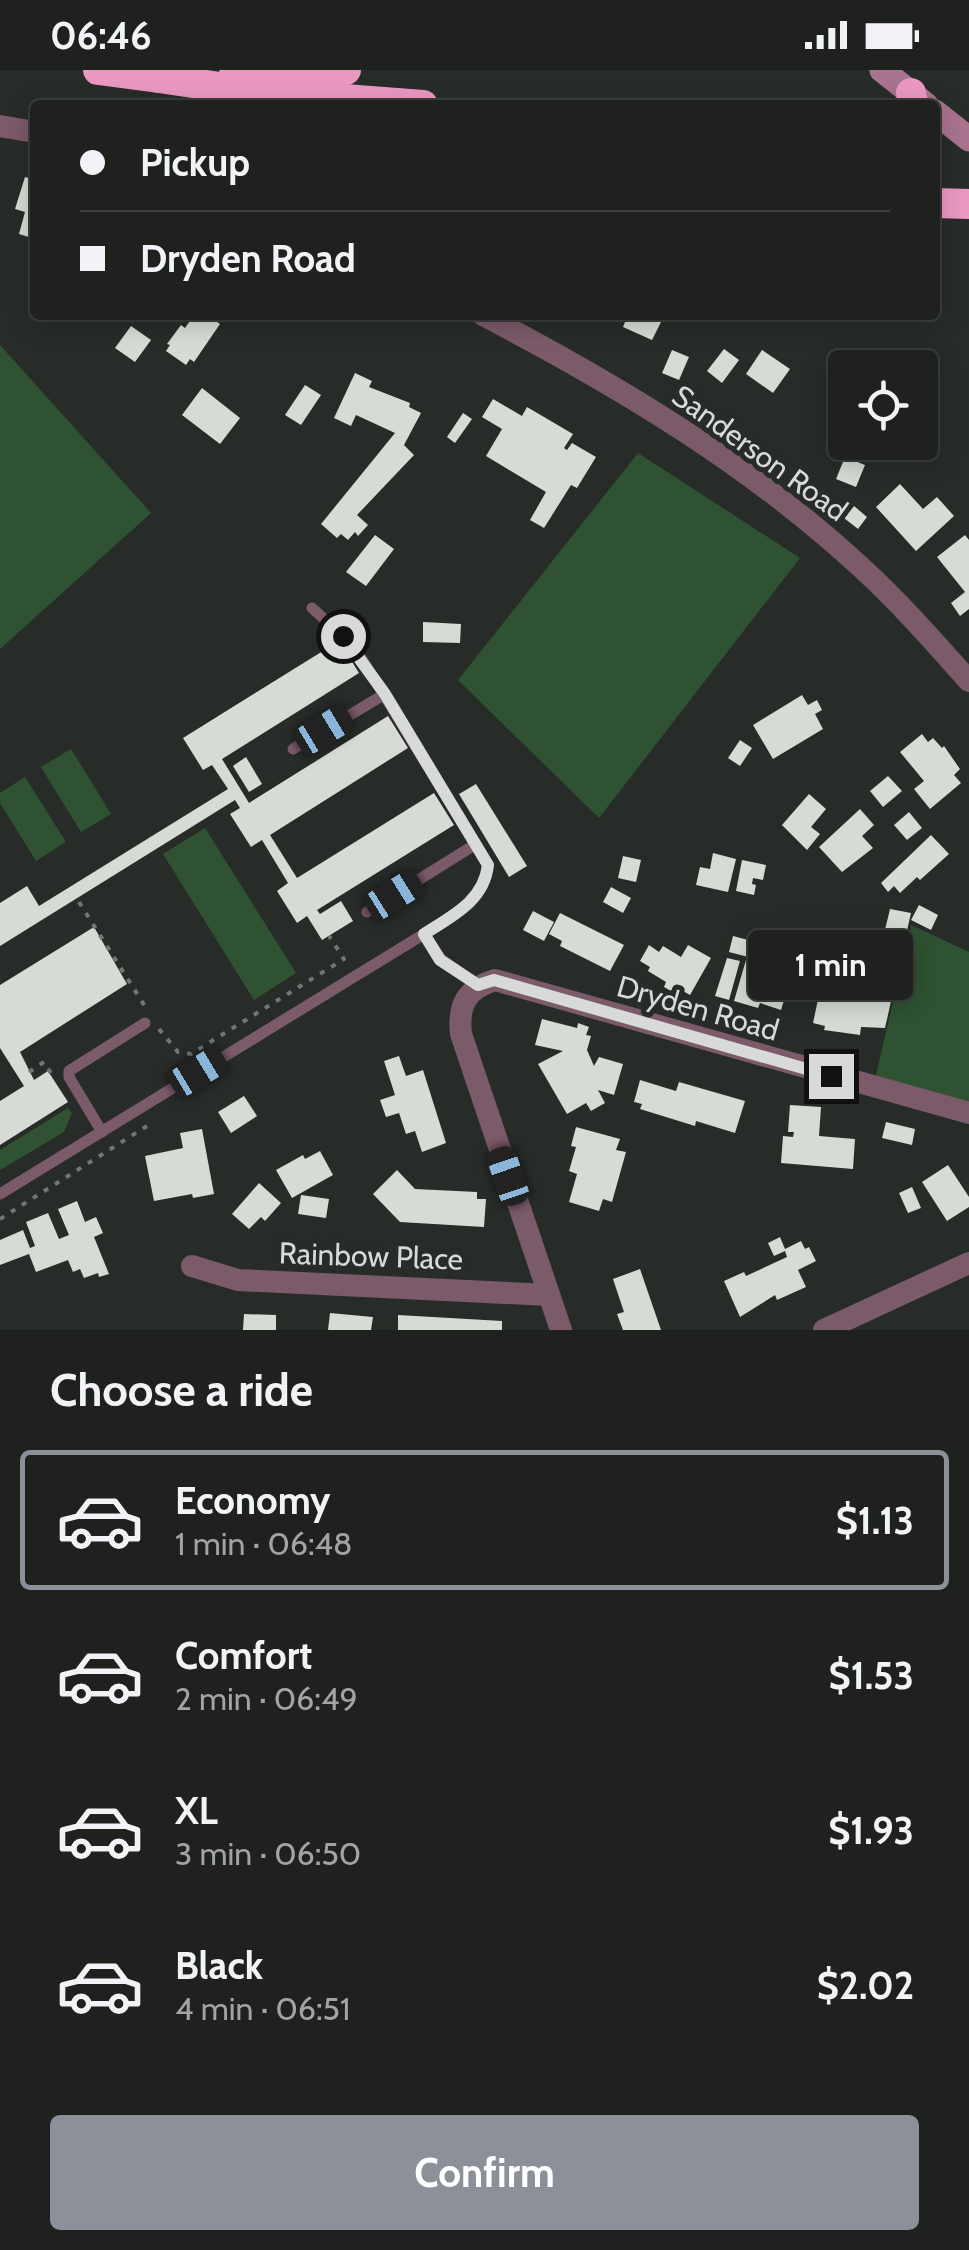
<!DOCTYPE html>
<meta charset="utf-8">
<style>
body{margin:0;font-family:Cabin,sans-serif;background:#262927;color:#f1f3f6;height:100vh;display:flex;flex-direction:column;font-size:38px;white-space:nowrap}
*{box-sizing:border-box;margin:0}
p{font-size:32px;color:#a1a3a4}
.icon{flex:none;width:55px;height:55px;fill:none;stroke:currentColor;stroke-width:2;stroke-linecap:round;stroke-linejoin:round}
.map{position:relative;height:1260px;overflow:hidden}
.details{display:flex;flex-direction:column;background:#1e211e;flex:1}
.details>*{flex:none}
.guide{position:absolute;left:30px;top:30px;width:910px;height:220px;border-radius:10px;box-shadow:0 5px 25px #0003,0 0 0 2px #3c3e3c;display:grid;align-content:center;height:220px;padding:0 50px;background:#1e211e}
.fabs{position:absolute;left:828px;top:280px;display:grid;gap:20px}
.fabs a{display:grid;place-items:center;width:110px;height:110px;border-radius:10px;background:#1e211e;box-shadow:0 5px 25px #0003,0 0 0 2px #3c3e3c;font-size:50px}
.end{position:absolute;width:45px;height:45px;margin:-22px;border:12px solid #d7dad8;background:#111;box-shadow:0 0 0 5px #111}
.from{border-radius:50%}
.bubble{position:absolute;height:70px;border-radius:10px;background:#1e211e;box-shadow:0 5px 25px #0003,0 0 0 2px #3c3e3c;font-size:32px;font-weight:700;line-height:70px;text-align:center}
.car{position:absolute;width:30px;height:60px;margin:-30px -15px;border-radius:12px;box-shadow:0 0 8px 2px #0007;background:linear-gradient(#222 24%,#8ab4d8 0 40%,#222 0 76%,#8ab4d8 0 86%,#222 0)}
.guide b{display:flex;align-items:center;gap:35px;height:95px;font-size:38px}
.guide b+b{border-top:2px solid #3c3e3c}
.guide i{width:25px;height:25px;background:#f1f3f6}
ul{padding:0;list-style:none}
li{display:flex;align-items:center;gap:30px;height:140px;margin:0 20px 15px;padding:0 30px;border:5px solid transparent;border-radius:10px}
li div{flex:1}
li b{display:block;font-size:38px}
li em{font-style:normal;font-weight:700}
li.selected{border-color:#8c9099}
li>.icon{width:90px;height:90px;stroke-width:1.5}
h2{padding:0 50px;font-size:45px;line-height:120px}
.cta{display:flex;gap:20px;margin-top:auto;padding:20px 50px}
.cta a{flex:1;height:115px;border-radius:10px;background:#8c9099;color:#fff;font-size:40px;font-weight:700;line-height:115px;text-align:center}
.status{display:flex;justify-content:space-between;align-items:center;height:70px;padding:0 50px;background:#1e211e;direction:ltr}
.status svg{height:28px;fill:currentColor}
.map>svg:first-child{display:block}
.green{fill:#2e5232}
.building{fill:#d6dbd6}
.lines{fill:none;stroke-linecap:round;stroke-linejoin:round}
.path{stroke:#737774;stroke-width:4;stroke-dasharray:5 8;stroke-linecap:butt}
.service{stroke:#7b5a6a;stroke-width:11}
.minor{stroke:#7b5a6a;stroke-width:22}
.secondary{stroke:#a8738d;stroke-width:25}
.motorway{stroke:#ea98c1;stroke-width:30}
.route{stroke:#d7dad8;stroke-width:12}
.labels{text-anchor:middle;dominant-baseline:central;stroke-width:10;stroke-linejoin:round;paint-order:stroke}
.street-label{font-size:30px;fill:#d7dad8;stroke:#282c28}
</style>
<div class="status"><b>06:46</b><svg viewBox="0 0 49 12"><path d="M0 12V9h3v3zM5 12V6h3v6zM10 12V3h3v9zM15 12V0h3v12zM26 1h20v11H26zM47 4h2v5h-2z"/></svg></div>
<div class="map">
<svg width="969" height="1260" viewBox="0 0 969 1260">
<rect width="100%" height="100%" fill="#282c28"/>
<g class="green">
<path d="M 0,275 L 151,443 L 0,579 Z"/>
<path d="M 638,383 L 800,488 L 599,748 L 458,610 Z"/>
<path d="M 71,679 L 111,744 L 81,762 L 41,697 Z"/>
<path d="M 25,707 L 66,772 L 36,791 L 0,733 L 0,723 Z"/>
<path d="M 205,758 L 296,903 L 254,930 L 163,784 Z"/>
<path d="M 911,855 L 969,882 L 969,1039 L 874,1013 Z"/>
<path d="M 68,1038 L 72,1043 L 64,1062 L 0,1100 L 0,1080 Z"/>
</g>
<g class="building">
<path d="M 25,107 L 35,110 L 35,169 L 19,164 L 25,142 L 15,139 Z"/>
<path d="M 194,245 L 207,245 L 220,254 L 194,292 L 190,289 L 186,295 L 166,281 L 170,275 L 167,274 L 181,255 L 185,258 Z"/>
<path d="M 628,245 L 663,248 L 652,270 L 623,257 Z"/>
<path d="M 131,256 L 151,270 L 135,292 L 115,278 Z"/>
<path d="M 724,279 L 739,290 L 722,313 L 707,301 Z"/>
<path d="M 672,280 L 689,287 L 679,310 L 662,303 Z"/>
<path d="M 762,280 L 790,299 L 773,323 L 746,304 Z"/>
<path d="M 355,303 L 372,311 L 369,317 L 410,333 L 409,337 L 421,343 L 404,375 L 414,385 L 357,445 L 368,455 L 358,466 L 355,462 L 348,470 L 341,464 L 337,468 L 321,454 L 395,363 L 356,345 L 351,356 L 334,348 Z"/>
<path d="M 305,315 L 321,325 L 301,355 L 285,345 Z"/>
<path d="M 202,318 L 240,348 L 220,374 L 182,345 Z"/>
<path d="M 493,329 L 522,346 L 527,337 L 573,364 L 564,378 L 567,380 L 572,373 L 596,387 L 577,418 L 571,415 L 544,458 L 530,450 L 546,422 L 486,386 L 502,359 L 482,347 Z"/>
<path d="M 463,343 L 472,349 L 455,373 L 447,367 Z"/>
<path d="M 845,387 L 865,395 L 856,417 L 836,409 Z"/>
<path d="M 900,414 L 923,439 L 937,427 L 954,446 L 916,481 L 876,437 Z"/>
<path d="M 854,436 L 867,447 L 858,459 L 844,448 Z"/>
<path d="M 375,465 L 394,479 L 366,516 L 346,502 Z"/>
<path d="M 965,465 L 969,470 L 969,539 L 960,546 L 951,533 L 965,522 L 937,487 Z"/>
<path d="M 423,552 L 461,554 L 460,573 L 423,572 Z"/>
<path d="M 339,571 L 359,603 L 222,689 L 249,733 L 388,646 L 408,678 L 270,765 L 297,808 L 434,723 L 454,755 L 317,840 L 320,844 L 341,831 L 353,851 L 322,870 L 307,846 L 297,853 L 277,821 L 288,813 L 262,770 L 251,777 L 230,744 L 240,738 L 235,730 L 0,876 L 0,833 L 27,816 L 39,836 L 228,719 L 212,695 L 203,700 L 183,668 Z"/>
<path d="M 802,625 L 808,635 L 817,630 L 822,640 L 815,644 L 823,659 L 773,689 L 753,655 Z"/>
<path d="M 922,664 L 928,672 L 933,668 L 942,678 L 944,676 L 960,699 L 954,705 L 961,713 L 930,739 L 914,719 L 924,711 L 900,682 Z"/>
<path d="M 740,670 L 752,678 L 740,696 L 728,688 Z"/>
<path d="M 246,687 L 262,714 L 249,722 L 233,696 Z"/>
<path d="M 888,706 L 902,721 L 883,737 L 870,721 Z"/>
<path d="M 476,714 L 527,796 L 509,807 L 459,724 Z"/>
<path d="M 809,724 L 826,739 L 811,757 L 820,764 L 807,780 L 782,755 Z"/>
<path d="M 860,739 L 874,755 L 862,766 L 873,778 L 842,802 L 819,777 Z"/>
<path d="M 909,742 L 922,758 L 907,770 L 894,755 Z"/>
<path d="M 931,765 L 949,784 L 920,810 L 917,807 L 900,823 L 894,816 L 888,822 L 881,813 Z"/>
<path d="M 713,783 L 736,789 L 728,822 L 696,815 L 700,797 L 710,799 Z"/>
<path d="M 623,786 L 641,790 L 636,812 L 618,808 Z"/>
<path d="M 742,790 L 766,795 L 763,810 L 753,808 L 752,814 L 756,815 L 754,825 L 736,821 Z"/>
<path d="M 611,817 L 631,828 L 623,843 L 603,832 Z"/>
<path d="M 919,835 L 938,845 L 931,860 L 911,850 Z"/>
<path d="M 890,839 L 911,843 L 885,958 L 861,957 L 860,965 L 824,960 L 825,956 L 813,953 L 819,925 L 810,923 L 822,871 L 853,878 L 843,921 L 869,926 Z"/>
<path d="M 533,841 L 554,852 L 544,871 L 523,860 Z"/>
<path d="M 560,843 L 624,875 L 610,901 L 560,876 L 562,871 L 549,864 Z"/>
<path d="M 94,857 L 127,914 L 20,982 L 34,1010 L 48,1001 L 68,1032 L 0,1075 L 0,1031 L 24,1016 L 0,978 L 0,915 Z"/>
<path d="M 733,866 L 756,872 L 752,888 L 729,882 Z"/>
<path d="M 649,875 L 659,882 L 663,876 L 681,887 L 688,875 L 711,888 L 690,925 L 674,916 L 671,921 L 664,917 L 666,912 L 648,901 L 650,897 L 640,891 Z"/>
<path d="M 779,882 L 797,887 L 781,940 L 760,933 L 758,938 L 734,931 L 746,890 L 770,898 L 768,905 L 771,906 Z"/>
<path d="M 727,888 L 740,891 L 729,930 L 715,926 Z"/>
<path d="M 542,949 L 577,958 L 578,953 L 589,957 L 586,965 L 591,966 L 587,980 L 594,996 L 599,987 L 623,994 L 614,1025 L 598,1020 L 605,1033 L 591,1041 L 586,1033 L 567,1044 L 538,994 L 563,981 L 535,975 Z"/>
<path d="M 399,986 L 406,1006 L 423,1000 L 446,1073 L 422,1082 L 415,1061 L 406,1064 L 399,1043 L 386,1047 L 380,1030 L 395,1025 L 384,991 Z"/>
<path d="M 640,1010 L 676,1021 L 679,1012 L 745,1031 L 735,1063 L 696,1051 L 695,1056 L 640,1039 L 642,1034 L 634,1032 Z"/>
<path d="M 244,1026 L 257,1046 L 231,1063 L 218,1042 Z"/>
<path d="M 790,1035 L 821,1037 L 819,1066 L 855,1069 L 853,1099 L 781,1093 L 783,1066 L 793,1067 L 794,1062 L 788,1062 Z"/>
<path d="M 886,1052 L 915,1059 L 912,1075 L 882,1068 Z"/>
<path d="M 576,1057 L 620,1069 L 616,1080 L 626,1082 L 612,1132 L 603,1129 L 599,1141 L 569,1132 L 577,1104 L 569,1101 L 576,1077 L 571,1076 Z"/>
<path d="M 202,1059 L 214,1124 L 193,1128 L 192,1124 L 154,1131 L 145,1086 L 183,1078 L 180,1063 Z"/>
<path d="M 320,1081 L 333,1105 L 292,1128 L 276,1100 L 303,1085 L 305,1089 Z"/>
<path d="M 948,1095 L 969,1127 L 969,1137 L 947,1151 L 922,1112 Z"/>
<path d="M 397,1100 L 415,1119 L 477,1122 L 477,1129 L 486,1129 L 484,1157 L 400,1152 L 373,1124 Z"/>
<path d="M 259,1113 L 281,1133 L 265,1151 L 261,1147 L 249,1159 L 232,1144 Z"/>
<path d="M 912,1117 L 921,1138 L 908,1143 L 899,1123 Z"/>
<path d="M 301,1125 L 329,1129 L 326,1148 L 298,1144 Z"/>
<path d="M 77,1131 L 85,1152 L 96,1147 L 103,1163 L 94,1167 L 109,1204 L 99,1207 L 98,1203 L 84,1208 L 80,1199 L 73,1202 L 68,1190 L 36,1202 L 29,1184 L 0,1195 L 0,1170 L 23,1160 L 30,1178 L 35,1176 L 26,1152 L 48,1143 L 59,1169 L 69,1165 L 58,1139 Z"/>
<path d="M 780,1167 L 785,1179 L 801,1171 L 805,1179 L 809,1177 L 816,1191 L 798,1200 L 806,1217 L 777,1230 L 775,1225 L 740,1247 L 724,1211 L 744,1202 L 746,1206 L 787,1187 L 785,1181 L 774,1186 L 768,1173 Z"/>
<path d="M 640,1199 L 661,1260 L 623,1260 L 617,1244 L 624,1242 L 613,1209 Z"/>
<path d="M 330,1243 L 373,1247 L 371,1260 L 328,1260 Z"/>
<path d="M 244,1244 L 276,1245 L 276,1260 L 243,1260 Z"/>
<path d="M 398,1245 L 502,1251 L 502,1260 L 398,1260 Z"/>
</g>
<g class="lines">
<g class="path">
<path d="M 79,832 L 146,938"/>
<path d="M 159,959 L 178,982 L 191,984 L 344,889 L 329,866"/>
<path d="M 29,1002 L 44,992 L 52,1005"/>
<path d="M 0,1149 L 147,1056"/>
</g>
<g class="service">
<path d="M 293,679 L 385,624"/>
<path d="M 367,842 L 476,774"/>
<path d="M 424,864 L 441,889 L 478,915"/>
<path d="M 102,1062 L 69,1007 L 69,1001 L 145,953"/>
<path d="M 0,1124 L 424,864 C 452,846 484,831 488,795 L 362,589 L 343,566 L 312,538"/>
</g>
<g class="minor">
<path d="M 0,56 L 35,62"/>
<path d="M 483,245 C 619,316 751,395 864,500 C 902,535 935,573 969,611"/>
<path d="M 192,1196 L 238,1210 L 549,1225"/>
<path d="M 561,1260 L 461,964 C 458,935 466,919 495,910 L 969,1043"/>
<path d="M 824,1260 L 969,1193"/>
</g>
<g class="secondary">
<path d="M 882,0 L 926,35"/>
<path d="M 935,42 L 969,69"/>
</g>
<g class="motorway">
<path d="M 98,0 L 159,8 L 178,7"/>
<path d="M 234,4 L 346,0"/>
<path d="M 159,8 L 253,22 L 423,35"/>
<path d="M 911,23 L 913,35"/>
<path d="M 935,133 L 969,134"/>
</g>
</g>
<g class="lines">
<path class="route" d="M 343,566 L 385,624 L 488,795 C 484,831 452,846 424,864 L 440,890 L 478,915 L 494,910 L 831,1006"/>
</g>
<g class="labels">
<g class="street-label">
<text transform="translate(760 383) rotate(36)">Sanderson Road</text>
<text transform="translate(698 938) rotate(16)">Dryden Road</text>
<text transform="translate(371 1186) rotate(2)">Rainbow Place</text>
</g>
</g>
</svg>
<div class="fabs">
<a><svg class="icon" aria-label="locate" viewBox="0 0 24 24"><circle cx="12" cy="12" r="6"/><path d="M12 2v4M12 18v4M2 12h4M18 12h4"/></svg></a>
</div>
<i class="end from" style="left:343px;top:566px"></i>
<i class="end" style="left:831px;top:1006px"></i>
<div class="bubble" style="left:748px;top:860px;width:165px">1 min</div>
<i class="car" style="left:324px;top:660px;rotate:59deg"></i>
<i class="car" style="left:394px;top:825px;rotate:58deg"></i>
<i class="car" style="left:198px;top:1002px;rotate:59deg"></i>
<i class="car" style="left:508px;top:1106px;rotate:341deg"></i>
<div class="guide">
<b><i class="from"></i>Pickup</b>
<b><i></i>Dryden Road</b>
</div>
</div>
<section class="details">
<h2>Choose a ride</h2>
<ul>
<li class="selected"><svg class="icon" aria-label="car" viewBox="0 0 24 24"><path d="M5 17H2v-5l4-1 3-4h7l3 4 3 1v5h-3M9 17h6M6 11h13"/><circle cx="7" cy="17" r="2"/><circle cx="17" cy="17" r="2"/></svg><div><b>Economy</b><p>1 min · 06:48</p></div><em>$1.13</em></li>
<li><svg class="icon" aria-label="car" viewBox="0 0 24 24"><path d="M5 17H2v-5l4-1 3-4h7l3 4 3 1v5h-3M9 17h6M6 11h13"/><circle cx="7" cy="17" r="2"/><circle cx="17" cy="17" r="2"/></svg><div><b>Comfort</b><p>2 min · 06:49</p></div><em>$1.53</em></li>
<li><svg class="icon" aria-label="car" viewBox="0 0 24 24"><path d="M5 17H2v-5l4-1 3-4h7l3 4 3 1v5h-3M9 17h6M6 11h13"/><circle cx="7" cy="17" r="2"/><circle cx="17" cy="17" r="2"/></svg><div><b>XL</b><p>3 min · 06:50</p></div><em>$1.93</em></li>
<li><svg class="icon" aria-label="car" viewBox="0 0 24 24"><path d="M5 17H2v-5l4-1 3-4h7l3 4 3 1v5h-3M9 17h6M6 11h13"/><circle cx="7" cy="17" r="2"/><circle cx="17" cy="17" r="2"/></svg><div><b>Black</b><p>4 min · 06:51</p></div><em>$2.02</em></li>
</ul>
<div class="cta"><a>Confirm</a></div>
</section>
